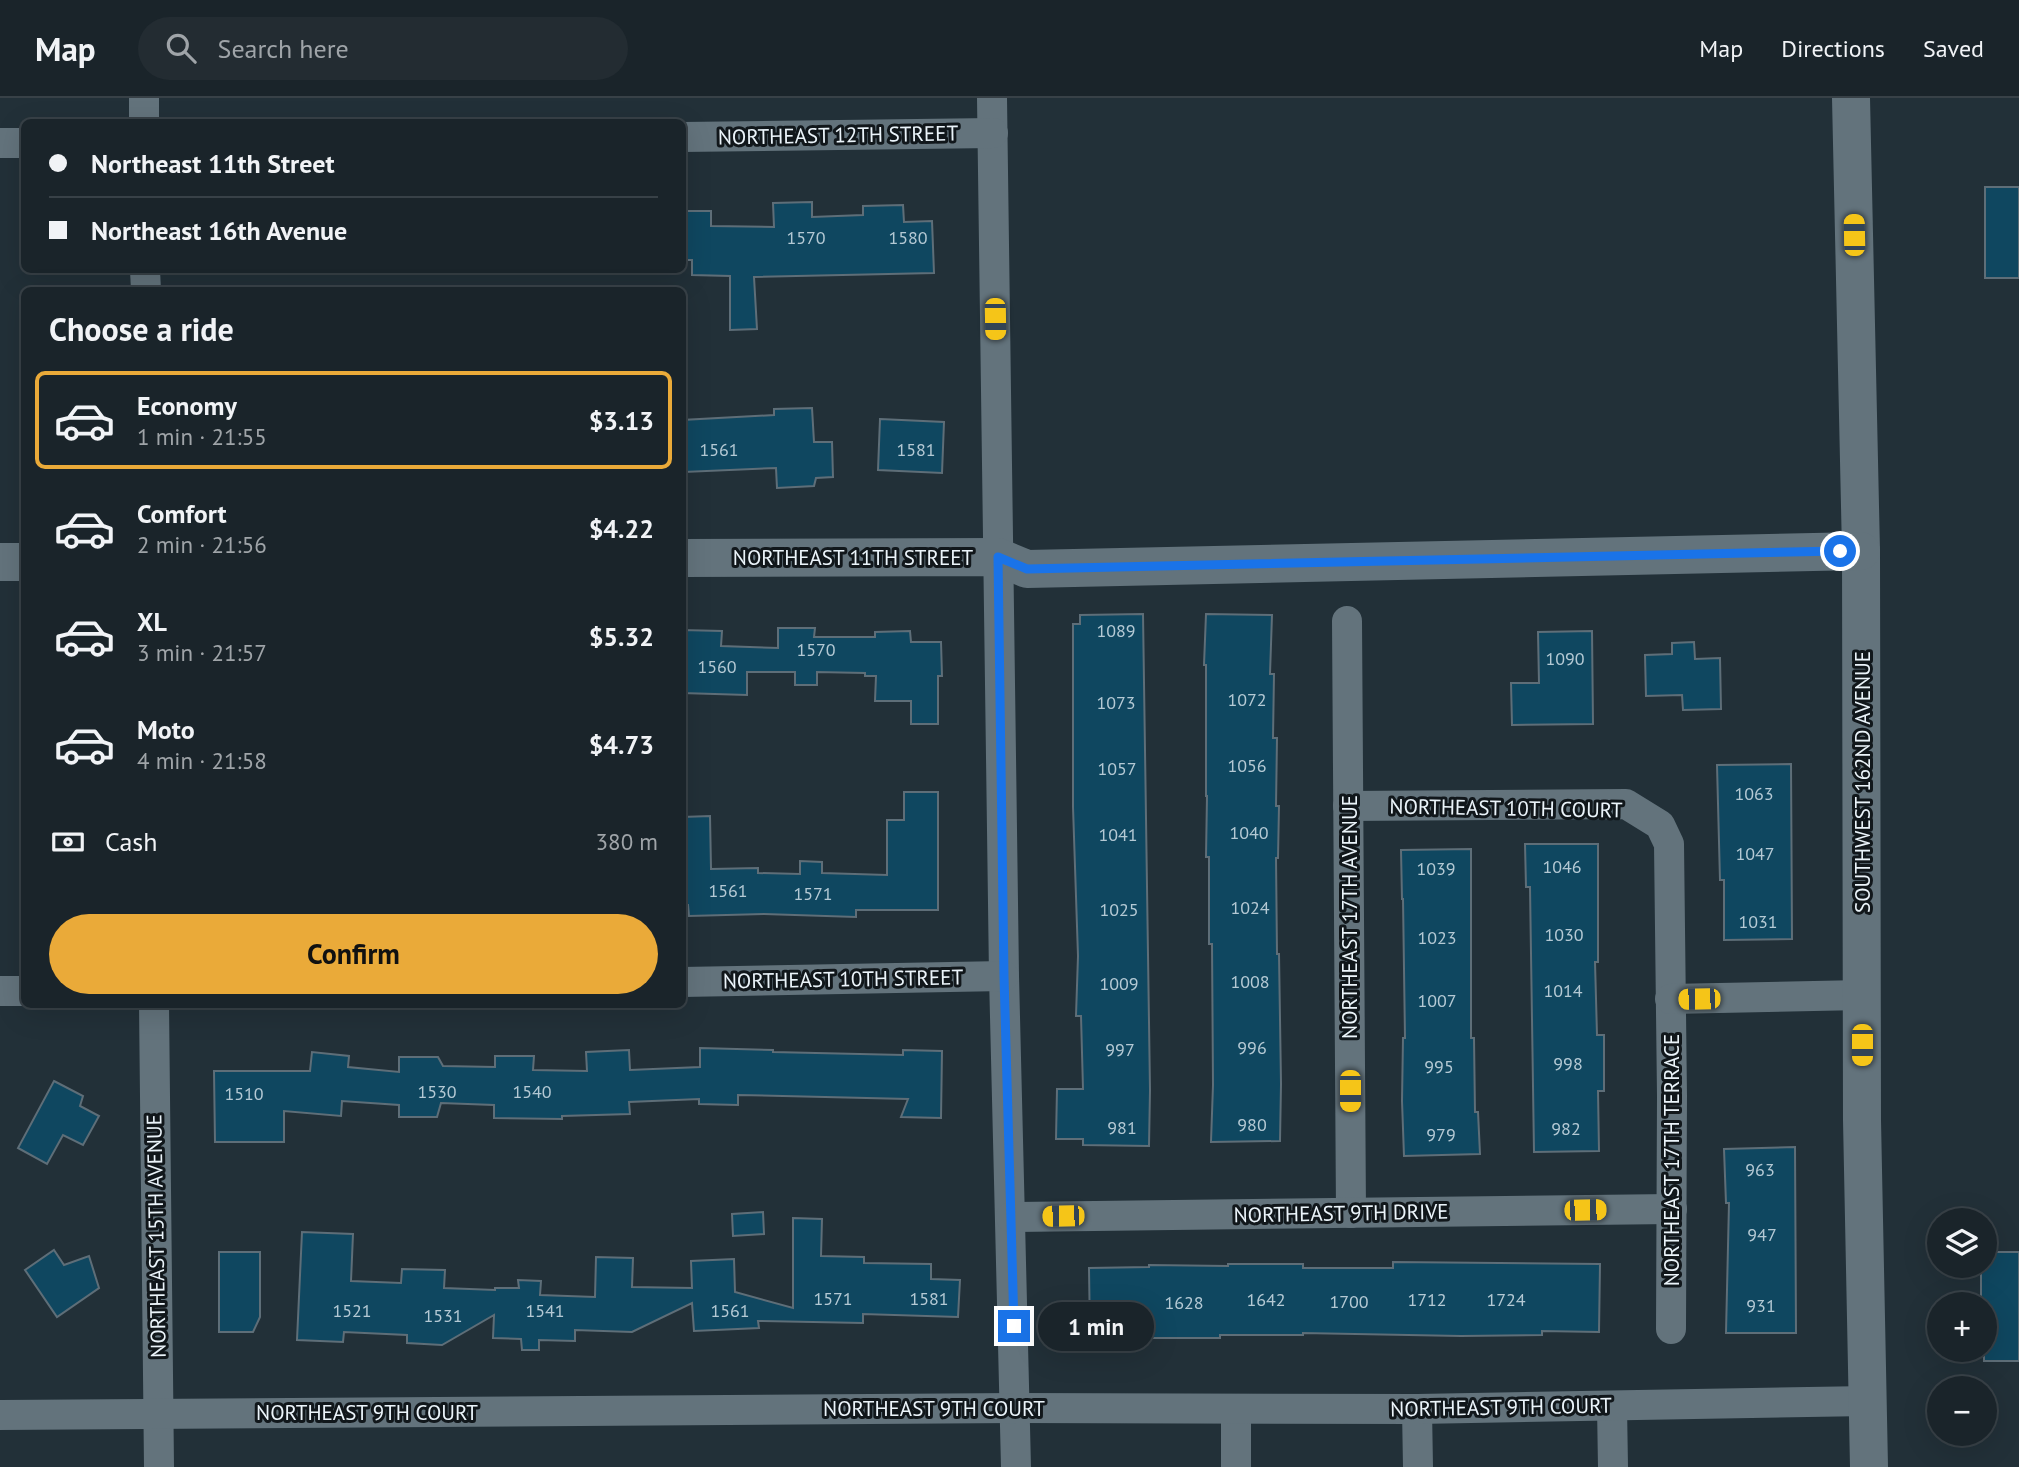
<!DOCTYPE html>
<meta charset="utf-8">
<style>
body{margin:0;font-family:"PT Sans",sans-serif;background:#232c32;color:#f1f3f6;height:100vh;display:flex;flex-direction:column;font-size:26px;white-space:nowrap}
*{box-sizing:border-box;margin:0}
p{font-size:23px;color:#9fa4a8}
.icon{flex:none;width:38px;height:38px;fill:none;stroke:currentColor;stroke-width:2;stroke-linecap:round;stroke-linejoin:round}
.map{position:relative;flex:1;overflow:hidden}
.side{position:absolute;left:21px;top:189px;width:665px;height:721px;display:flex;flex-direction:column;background:#1a242a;border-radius:10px;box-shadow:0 7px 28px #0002,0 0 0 2px #384147}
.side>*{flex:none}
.hud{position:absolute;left:21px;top:21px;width:665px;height:154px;border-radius:10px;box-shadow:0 7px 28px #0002,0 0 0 2px #384147;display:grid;align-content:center;height:154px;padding:0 28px;background:#1a242a}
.buttons{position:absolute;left:1927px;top:1110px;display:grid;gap:14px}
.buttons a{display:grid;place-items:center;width:70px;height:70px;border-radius:50%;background:#1a242a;box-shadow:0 7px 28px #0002,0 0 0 2px #384147;font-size:35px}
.end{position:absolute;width:32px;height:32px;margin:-16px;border:9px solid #1a73e8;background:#fff;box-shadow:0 0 0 4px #fff}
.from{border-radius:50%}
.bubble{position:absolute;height:49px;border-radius:24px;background:#1a242a;box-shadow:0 7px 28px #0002,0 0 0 2px #384147;font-size:23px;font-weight:800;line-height:49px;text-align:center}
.car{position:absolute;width:21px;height:42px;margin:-21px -10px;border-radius:9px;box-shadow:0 0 5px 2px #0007;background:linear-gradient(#f5c518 24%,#345 0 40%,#f5c518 0 76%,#345 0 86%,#f5c518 0)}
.hud b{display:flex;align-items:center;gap:24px;height:66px;font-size:26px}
.hud b+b{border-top:2px solid #384147}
.hud i{width:18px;height:18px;background:#f1f3f6}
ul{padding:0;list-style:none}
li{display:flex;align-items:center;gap:21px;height:98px;margin:0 14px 10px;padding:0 14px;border:4px solid transparent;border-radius:10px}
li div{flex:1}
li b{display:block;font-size:26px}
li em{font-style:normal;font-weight:800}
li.selected{border-color:#eaaa39}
li>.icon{width:63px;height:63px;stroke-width:1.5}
h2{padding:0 28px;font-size:32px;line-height:84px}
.pay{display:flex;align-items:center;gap:18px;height:77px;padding:0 28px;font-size:26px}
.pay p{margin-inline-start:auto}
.action{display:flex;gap:14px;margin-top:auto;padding:14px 28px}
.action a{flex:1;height:80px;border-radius:42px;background:#eaaa39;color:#111;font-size:28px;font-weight:800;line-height:80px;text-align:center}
header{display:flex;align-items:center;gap:42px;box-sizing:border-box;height:98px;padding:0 35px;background:#1a242a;border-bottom:2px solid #384147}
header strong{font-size:33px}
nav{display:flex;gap:38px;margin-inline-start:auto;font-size:24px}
.search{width:490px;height:63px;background:#232c32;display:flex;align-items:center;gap:18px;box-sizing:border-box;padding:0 24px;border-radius:38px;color:#9fa4a8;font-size:26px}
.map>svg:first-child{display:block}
.building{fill:#0f4760;stroke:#5e6e78;stroke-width:2}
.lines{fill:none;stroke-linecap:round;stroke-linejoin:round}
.street{stroke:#63737c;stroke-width:30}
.secondary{stroke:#63737c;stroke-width:38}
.route{stroke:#1a73e8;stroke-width:9}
.labels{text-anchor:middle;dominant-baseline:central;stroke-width:6;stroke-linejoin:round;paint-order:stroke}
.number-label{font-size:18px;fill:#b4c9d4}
.street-label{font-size:21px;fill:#ebf4fa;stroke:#11171b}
</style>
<header>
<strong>Map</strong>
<div class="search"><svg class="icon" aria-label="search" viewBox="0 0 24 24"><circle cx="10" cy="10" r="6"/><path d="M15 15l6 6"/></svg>Search here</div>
<nav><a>Map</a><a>Directions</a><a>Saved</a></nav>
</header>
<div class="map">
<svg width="2019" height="1369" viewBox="0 0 2019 1369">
<rect width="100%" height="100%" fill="#223038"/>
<g class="building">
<rect x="1985" y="89" width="34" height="91"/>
<path d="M 812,104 L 812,119 L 863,117 L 863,108 L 903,107 L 904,124 L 932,123 L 934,175 L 754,179 L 757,231 L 730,232 L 730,178 L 692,177 L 692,162 L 682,162 L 682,113 L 711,113 L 711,128 L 774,129 L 773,105 Z"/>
<path d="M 812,310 L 814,344 L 832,344 L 833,379 L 816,380 L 814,388 L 777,390 L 776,370 L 684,374 L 682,322 L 774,317 L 774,311 Z"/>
<path d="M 880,321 L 944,324 L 942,375 L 878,372 Z"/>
<path d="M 1143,516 L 1150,992 L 1149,1048 L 1083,1047 L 1083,1041 L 1056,1041 L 1057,991 L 1083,991 L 1081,918 L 1076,918 L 1078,858 L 1073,709 L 1073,526 L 1080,526 L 1080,517 Z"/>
<path d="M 1206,516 L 1272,517 L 1270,576 L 1274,576 L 1273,640 L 1277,640 L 1276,708 L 1279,708 L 1278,760 L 1276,760 L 1277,856 L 1279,856 L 1281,986 L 1280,1043 L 1211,1044 L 1213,987 L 1212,846 L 1209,846 L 1209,759 L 1206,759 L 1207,698 L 1206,698 L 1206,567 L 1204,567 Z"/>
<path d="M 778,530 L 815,530 L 814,539 L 875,539 L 875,534 L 910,533 L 911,544 L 941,544 L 942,578 L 938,578 L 938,626 L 911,626 L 911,603 L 875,603 L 876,578 L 865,578 L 865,575 L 817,574 L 817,587 L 795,587 L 795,574 L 747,574 L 747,597 L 682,595 L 682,532 L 722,533 L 721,548 L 778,550 Z"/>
<path d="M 1592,533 L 1593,626 L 1512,627 L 1511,585 L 1539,585 L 1538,534 Z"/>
<path d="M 1694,544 L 1695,561 L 1720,560 L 1721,611 L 1683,612 L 1682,597 L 1646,598 L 1645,557 L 1672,556 L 1672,545 Z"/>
<path d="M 1791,666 L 1792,841 L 1724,842 L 1724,782 L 1720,782 L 1717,667 Z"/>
<path d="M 904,694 L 938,694 L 938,812 L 856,812 L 856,819 L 764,816 L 689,818 L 688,807 L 682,807 L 682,719 L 710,718 L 711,771 L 758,770 L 758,775 L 800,776 L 800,763 L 822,764 L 822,775 L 887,777 L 887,722 L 904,722 Z"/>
<path d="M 1525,746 L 1598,746 L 1598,864 L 1595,864 L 1597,937 L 1604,937 L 1604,993 L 1598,993 L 1599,1053 L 1534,1054 L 1530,789 L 1526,789 Z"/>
<path d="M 1471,751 L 1471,940 L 1474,940 L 1475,1014 L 1478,1014 L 1480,1056 L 1404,1058 L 1402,1003 L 1403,940 L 1405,940 L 1403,801 L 1402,801 L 1401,752 Z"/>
<path d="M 700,950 L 773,952 L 773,954 L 903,957 L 903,952 L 942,953 L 941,1020 L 901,1019 L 908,1001 L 738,997 L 738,1007 L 699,1006 L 699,1001 L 629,1004 L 630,1016 L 562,1018 L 562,1021 L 494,1020 L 494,1007 L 441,1005 L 437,1019 L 399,1019 L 399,1007 L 342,1003 L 341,1018 L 284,1013 L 284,1044 L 215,1044 L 214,973 L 310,973 L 312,954 L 349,958 L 348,969 L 399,974 L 399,959 L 438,959 L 443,968 L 495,969 L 495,958 L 534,958 L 533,972 L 587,973 L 586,954 L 629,952 L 630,972 L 700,969 Z"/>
<path d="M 54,983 L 83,998 L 80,1008 L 99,1018 L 83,1047 L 63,1037 L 47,1066 L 18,1050 Z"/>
<path d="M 1795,1049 L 1796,1235 L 1726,1235 L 1729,1105 L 1726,1105 L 1724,1051 Z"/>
<path d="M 763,1114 L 764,1136 L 733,1138 L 732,1116 Z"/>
<path d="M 793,1120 L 822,1121 L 821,1158 L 864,1159 L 864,1165 L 931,1166 L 931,1181 L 960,1182 L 958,1219 L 863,1216 L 863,1225 L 758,1223 L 759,1230 L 694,1233 L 692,1205 L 632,1234 L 575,1232 L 575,1243 L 539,1242 L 539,1252 L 522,1252 L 521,1241 L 493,1240 L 494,1217 L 442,1247 L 407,1245 L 407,1237 L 344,1234 L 343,1244 L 297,1242 L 302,1134 L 353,1136 L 351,1183 L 401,1185 L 402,1171 L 445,1172 L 444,1190 L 495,1192 L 495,1190 L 519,1190 L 518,1182 L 541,1183 L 540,1197 L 595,1199 L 596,1159 L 633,1160 L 632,1189 L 692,1190 L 691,1163 L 734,1161 L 735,1194 L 793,1210 Z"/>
<path d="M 54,1152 L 64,1167 L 89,1158 L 99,1190 L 57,1219 L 25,1172 Z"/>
<path d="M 219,1154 L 260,1154 L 260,1219 L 253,1234 L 219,1234 Z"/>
<path d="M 1984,1154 L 2019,1154 L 2019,1263 L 1984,1263 L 1984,1206 L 1981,1206 L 1981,1167 L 1984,1167 Z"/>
<path d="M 1393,1164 L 1600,1166 L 1599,1234 L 1542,1233 L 1542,1237 L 1461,1238 L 1303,1235 L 1303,1237 L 1220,1237 L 1220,1240 L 1149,1240 L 1149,1237 L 1090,1237 L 1089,1170 L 1149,1169 L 1149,1167 L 1228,1168 L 1228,1166 L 1303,1166 L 1303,1170 L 1393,1170 Z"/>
</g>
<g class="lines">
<g class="street">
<path d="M 144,0 L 144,24"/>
<path d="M 992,0 L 1004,878 L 1016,1369"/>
<path d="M 682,39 L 993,35"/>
<path d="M 0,45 L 24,45"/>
<path d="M 145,172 L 146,192"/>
<path d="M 1347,523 L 1351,1115"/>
<path d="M 1348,708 L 1626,706 L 1660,727 L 1669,746 L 1672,998 L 1671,1231"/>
<path d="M 682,884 L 1004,878"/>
<path d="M 0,893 L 24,893"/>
<path d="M 1670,901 L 1862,897"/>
<path d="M 154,906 L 159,1369"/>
<path d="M 1011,1119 L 1672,1111"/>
<path d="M 1612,1308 L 1613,1369"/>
<path d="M 1236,1311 L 1236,1369"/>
<path d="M 1417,1311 L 1418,1369"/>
<path d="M 0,1317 L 1016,1310 L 1417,1311 L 1868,1303"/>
</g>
<g class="secondary">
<path d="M 1851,0 L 1861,453 L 1862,1022 L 1869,1369"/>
<path d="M 682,460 L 998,459 L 1027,471 L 1861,453"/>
<path d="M 0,464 L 24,464"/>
</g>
</g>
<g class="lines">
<path class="route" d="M 1014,1228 L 1004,878 L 998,459 L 1027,471 L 1840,453"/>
</g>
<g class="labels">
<g class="number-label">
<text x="806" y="139">1570</text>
<text x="908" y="139">1580</text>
<text x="719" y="351">1561</text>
<text x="916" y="351">1581</text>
<text x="1116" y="532">1089</text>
<text x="816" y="551">1570</text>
<text x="1565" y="560">1090</text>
<text x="717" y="568">1560</text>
<text x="1247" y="601">1072</text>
<text x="1116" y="604">1073</text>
<text x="1247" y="667">1056</text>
<text x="1117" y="670">1057</text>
<text x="1754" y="695">1063</text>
<text x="1249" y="734">1040</text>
<text x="1118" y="736">1041</text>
<text x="1755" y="755">1047</text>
<text x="1562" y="768">1046</text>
<text x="1436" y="770">1039</text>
<text x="728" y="792">1561</text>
<text x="813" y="795">1571</text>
<text x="1250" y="809">1024</text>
<text x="1119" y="811">1025</text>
<text x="1758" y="823">1031</text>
<text x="1564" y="836">1030</text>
<text x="1437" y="839">1023</text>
<text x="1250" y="883">1008</text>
<text x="1119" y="885">1009</text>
<text x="1563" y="892">1014</text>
<text x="1437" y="902">1007</text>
<text x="1252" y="949">996</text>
<text x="1120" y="951">997</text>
<text x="1568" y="965">998</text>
<text x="1439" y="968">995</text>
<text x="437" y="993">1530</text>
<text x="532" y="993">1540</text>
<text x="244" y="995">1510</text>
<text x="1252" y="1026">980</text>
<text x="1122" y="1029">981</text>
<text x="1566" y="1030">982</text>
<text x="1441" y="1036">979</text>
<text x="1760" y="1071">963</text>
<text x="1762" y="1136">947</text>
<text x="833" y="1200">1571</text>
<text x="929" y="1200">1581</text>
<text x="1266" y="1201">1642</text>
<text x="1427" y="1201">1712</text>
<text x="1506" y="1201">1724</text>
<text x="1349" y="1203">1700</text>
<text x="1184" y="1204">1628</text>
<text x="1761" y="1207">931</text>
<text x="352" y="1212">1521</text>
<text x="545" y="1212">1541</text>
<text x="730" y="1212">1561</text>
<text x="443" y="1217">1531</text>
</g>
<g class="street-label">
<text transform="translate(838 37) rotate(-1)">NORTHEAST 12TH STREET</text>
<text x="853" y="459">NORTHEAST 11TH STREET</text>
<text transform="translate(1862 684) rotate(-90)">SOUTHWEST 162ND AVENUE</text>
<text transform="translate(1506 710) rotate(1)">NORTHEAST 10TH COURT</text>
<text transform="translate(1349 819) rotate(-90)">NORTHEAST 17TH AVENUE</text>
<text transform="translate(843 881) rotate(-1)">NORTHEAST 10TH STREET</text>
<text transform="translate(1671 1062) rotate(-90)">NORTHEAST 17TH TERRACE</text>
<text transform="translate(1341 1115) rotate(-1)">NORTHEAST 9TH DRIVE</text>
<text transform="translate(156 1138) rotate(-91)">NORTHEAST 15TH AVENUE</text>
<text transform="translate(1501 1309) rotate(-1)">NORTHEAST 9TH COURT</text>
<text x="934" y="1310">NORTHEAST 9TH COURT</text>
<text x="367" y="1314">NORTHEAST 9TH COURT</text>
</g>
</g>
</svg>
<div class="buttons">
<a><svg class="icon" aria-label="layers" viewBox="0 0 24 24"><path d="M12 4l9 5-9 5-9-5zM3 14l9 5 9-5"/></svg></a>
<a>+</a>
<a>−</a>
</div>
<i class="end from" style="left:1840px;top:453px"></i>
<i class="end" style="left:1014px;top:1228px"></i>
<div class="bubble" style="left:1038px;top:1204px;width:116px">1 min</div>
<i class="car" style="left:1854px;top:137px;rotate:359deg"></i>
<i class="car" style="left:995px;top:221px;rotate:179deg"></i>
<i class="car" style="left:1699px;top:901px;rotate:269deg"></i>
<i class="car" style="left:1862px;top:947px;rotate:180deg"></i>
<i class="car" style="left:1350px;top:993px;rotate:180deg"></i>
<i class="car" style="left:1585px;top:1112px;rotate:89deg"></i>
<i class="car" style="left:1063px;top:1118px;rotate:269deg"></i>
<div class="hud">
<b><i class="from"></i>Northeast 11th Street</b>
<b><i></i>Northeast 16th Avenue</b>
</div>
<section class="side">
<h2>Choose a ride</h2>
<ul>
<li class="selected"><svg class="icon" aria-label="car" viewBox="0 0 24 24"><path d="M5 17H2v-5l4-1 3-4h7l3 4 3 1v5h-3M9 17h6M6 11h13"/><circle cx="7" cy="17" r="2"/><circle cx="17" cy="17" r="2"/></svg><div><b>Economy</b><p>1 min · 21:55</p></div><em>$3.13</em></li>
<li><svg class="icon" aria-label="car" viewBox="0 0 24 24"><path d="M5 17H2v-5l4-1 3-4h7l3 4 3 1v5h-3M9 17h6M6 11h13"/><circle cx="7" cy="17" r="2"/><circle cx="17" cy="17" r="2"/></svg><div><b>Comfort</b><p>2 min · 21:56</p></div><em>$4.22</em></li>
<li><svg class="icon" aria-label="car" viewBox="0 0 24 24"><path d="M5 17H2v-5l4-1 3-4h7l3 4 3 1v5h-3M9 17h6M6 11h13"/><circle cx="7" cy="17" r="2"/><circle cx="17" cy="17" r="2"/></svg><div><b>XL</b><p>3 min · 21:57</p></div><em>$5.32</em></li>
<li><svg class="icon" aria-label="car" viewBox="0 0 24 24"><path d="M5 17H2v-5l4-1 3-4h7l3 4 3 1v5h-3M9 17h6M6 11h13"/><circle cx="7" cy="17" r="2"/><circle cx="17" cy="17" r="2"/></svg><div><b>Moto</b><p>4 min · 21:58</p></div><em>$4.73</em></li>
</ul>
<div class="pay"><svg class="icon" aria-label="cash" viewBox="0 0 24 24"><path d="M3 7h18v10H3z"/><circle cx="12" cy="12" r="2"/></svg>Cash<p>380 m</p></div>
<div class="action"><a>Confirm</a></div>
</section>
</div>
